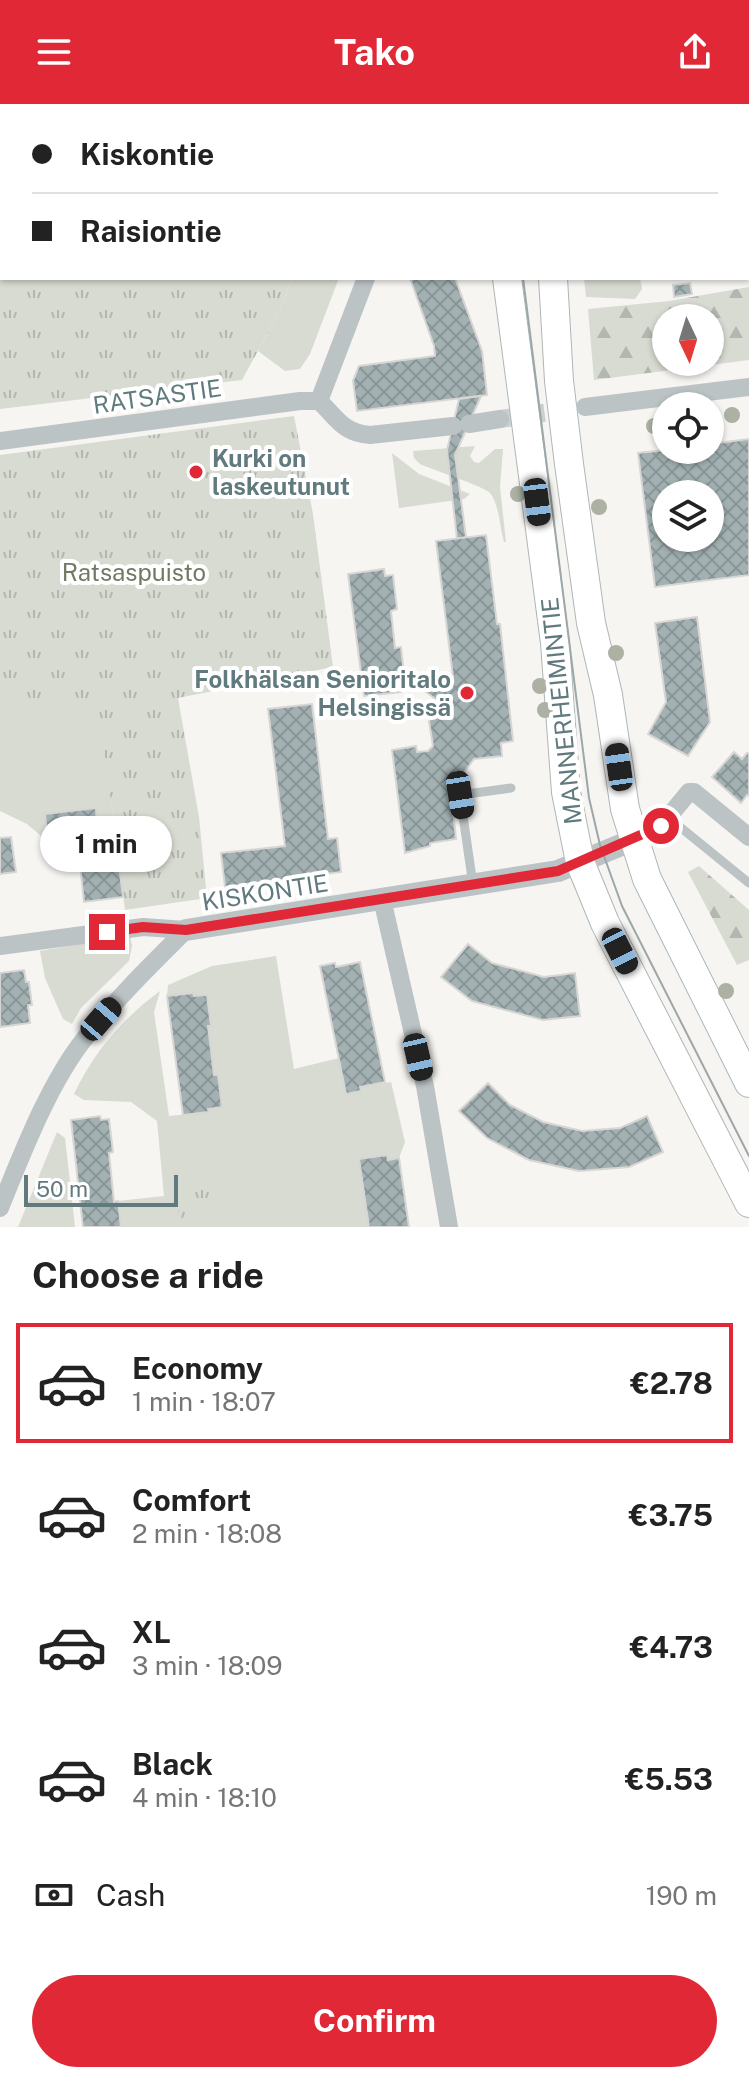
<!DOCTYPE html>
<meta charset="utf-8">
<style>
body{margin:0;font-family:"Public Sans",sans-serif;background:#f2f2f2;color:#222;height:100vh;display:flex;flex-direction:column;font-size:30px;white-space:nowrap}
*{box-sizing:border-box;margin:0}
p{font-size:26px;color:#767676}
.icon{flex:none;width:44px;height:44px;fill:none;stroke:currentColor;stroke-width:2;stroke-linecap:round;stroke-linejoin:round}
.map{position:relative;height:1123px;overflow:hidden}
.drawer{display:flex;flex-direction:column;background:#fff;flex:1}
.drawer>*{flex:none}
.hud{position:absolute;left:0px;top:0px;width:750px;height:176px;box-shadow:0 2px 6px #0004;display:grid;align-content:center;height:176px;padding:0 32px;background:#fff}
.needle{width:52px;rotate:176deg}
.tools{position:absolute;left:652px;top:200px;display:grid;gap:16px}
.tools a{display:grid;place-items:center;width:72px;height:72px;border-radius:50%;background:#fff;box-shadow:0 2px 6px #0004;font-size:40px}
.scale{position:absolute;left:24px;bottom:20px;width:154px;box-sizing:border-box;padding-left:8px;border:4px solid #617a7d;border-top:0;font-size:22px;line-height:28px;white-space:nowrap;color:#617a7d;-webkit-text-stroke:6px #fff;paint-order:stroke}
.end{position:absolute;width:36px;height:36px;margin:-18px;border:10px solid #e02836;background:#fff;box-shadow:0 0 0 4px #fff}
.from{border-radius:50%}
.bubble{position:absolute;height:56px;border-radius:28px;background:#fff;box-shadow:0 2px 6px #0004;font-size:26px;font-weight:700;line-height:56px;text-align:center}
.car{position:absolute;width:24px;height:48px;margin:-24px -12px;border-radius:10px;box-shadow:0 0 6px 2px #0007;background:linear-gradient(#222 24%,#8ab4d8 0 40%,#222 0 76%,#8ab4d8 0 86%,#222 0)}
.hud b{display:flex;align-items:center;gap:28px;height:76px;font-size:30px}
.hud b+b{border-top:2px solid #e0e0e0}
.hud i{width:20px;height:20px;background:#222}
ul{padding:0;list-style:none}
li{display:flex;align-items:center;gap:24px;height:120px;margin:0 16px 12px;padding:0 16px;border:4px solid transparent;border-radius:0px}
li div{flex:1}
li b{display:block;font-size:30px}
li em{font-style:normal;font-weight:700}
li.current{border-color:#e02836}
li>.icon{width:72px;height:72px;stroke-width:1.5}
h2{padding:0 32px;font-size:36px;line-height:96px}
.pay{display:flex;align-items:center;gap:20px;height:88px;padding:0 32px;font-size:30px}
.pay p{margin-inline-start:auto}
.cta{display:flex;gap:16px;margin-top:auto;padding:16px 32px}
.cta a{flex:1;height:92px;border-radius:48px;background:#e02836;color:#fff;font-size:32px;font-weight:700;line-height:92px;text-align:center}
header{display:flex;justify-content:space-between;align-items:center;height:104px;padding:0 32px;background:#e02836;color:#fff;font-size:36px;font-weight:700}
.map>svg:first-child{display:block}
.grass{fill:#d7dbd1}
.forest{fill:url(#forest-firs);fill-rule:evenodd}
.park{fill:url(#park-tufts)}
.building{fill:url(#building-cross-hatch);stroke:#d7d6d5;stroke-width:2;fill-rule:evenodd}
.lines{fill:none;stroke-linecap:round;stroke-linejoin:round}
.minor-tunnel{stroke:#c9d0cf;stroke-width:18;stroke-dasharray:18 9;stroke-linecap:butt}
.primary-casing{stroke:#aeb6b7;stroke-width:30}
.service{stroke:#bcc3c5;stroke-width:9}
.minor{stroke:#bcc3c5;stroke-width:18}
.tertiary{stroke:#bcc3c5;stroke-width:22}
.primary{stroke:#fff;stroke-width:28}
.tram{stroke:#9ca7a9;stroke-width:2}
.tree{fill:#acb1a4}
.route{stroke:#e02836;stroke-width:10}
.poi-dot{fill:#e02836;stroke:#fff;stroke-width:3}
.labels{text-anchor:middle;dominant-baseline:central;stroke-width:8;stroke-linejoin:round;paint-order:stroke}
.street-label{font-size:24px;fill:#617a7d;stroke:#fff}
.poi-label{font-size:24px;font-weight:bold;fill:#617a7d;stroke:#fff;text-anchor:start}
.park-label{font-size:24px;fill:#6f7a64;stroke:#fff}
</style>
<header><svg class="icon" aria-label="menu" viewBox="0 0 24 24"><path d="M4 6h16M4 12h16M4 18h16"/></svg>Tako<svg class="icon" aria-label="share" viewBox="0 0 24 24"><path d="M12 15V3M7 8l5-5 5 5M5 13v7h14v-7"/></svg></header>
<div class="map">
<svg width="749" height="1123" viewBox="0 0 749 1123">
<defs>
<pattern id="forest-firs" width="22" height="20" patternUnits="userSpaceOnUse" patternTransform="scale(2)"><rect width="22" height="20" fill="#d7dbd1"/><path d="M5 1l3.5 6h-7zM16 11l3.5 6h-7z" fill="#b2b7af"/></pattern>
<pattern id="park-tufts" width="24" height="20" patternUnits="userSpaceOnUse" patternTransform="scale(2)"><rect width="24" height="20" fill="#d7dbd1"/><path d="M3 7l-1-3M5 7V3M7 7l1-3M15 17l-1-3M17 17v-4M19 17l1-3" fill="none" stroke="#b2b7af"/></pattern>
<pattern id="building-cross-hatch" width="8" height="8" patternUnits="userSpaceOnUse" patternTransform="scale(2)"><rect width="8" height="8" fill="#a3b1b2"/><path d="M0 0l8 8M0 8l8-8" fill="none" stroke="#889596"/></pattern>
</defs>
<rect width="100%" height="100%" fill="#f6f5f2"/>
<g class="grass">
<path d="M 292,174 L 339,174 L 310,250 L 300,265 L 285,267 L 258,247 L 278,210 Z"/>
<path d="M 584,174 L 640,174 L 642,185 L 635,195 L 586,193 Z"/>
<path d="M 475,342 L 470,352 L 474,358 L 479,359 L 495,345 L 503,345 L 500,383 L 506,438 L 504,438 C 500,424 499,400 490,389 C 483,382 433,366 420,360 L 414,354 L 413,347 Z"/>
<path d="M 392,349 L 419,370 L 470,390 L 464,395 L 399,404 Z"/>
<path d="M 0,570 L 99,598 L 116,737 L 98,740 L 96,705 L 46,710 L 48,738 L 27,720 L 0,707 Z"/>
<path d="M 130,831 L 132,842 L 129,857 L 81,904 L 72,920 L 63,915 L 45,874 L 40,847 Z"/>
<path d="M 276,852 L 294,965 L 339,954 L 346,990 L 360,987 L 360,983 L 391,978 L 405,1038 L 399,1054 L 388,1056 L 387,1051 L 359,1055 L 369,1123 L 121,1123 L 118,1097 L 164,1092 L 157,1017 L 131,998 L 84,996 L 74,990 C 94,948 122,915 160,887 L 154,908 L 169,1012 L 208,1008 L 218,971 L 214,971 L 208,922 L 211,921 L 207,891 L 194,892 L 193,889 L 167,892 L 168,881 L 212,862 Z"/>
<path d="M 57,1028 L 65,1034 L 75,1123 L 18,1123 Z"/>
</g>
<g class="forest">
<path d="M 749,183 L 749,256 L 594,276 L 588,205 L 669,197 ZM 710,214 L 710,258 L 666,258 L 666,214 Z"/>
<path d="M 699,762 L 749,806 L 749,856 L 737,861 L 688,768 Z"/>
</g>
<g class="park">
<path d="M 0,0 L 372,0 L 2,2 L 2,174 L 292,174 L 278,210 L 242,276 L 0,305 Z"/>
<path d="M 294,312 L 313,410 L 333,563 L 178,594 L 199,713 L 207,794 L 125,806 L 98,598 L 0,594 L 0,351 Z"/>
<path d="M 216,1072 L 220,1123 L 180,1123 L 176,1076 Z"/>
</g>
<g class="building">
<path d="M 410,174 L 455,174 L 482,247 L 487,291 L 357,307 L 353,277 L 359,262 L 435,252 L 434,242 Z"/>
<path d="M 690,179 L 692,190 L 674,193 L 673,181 Z"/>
<path d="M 481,292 L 455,351 L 466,433 L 457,435 L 447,346 L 459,295 Z"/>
<path d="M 749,335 L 749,471 L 655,483 L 638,349 L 666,346 L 710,346 L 710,340 ZM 666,390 L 710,390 L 710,434 L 666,434 Z"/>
<path d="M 486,431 L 497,520 L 500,520 L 513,637 L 501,639 L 502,652 L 474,655 L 451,686 L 456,735 L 430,739 L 430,742 L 405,749 L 392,646 L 416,642 L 417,648 L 428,647 L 433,642 L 429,617 L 442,600 L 405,572 L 399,573 L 401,588 L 364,592 L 348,470 L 384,465 L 385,472 L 393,471 L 397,505 L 391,507 L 395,544 L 401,543 L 403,562 L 435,586 L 444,575 L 453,573 L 436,437 Z"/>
<path d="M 697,513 L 710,618 L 688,652 L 648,630 L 666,598 L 655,519 Z"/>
<path d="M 312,600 L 328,735 L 337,734 L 341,768 L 225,783 L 221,749 L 285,742 L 268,605 Z"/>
<path d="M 734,648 L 742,655 L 747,649 L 749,650 L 749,692 L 747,691 L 741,699 L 712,673 Z"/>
<path d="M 96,704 L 98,740 L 78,742 L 77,735 L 48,738 L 45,710 Z"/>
<path d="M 11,733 L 16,768 L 0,770 L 0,734 Z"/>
<path d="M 116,737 L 123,793 L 84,798 L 78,742 Z"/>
<path d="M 468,840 L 492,859 L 544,873 L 575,869 L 580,912 L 543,916 L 472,897 L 441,873 Z"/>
<path d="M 360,858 L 385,978 L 360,983 L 361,987 L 346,990 L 320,862 L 335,859 L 336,863 Z"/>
<path d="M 24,866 L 26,878 L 29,878 L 32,901 L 28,901 L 30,919 L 0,923 L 0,869 Z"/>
<path d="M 193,889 L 194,892 L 207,891 L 211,922 L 208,922 L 214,971 L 218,971 L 222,1003 L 208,1005 L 209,1008 L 183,1011 L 167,892 Z"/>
<path d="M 488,979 L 510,1001 L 543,1018 L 582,1027 L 620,1024 L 647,1012 L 663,1048 L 629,1063 L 579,1067 L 529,1056 L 487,1034 L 459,1007 Z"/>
<path d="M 100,1012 L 101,1016 L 109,1015 L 113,1048 L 109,1049 L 114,1098 L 118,1097 L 121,1123 L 83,1123 L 71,1016 Z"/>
<path d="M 387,1051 L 388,1056 L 399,1054 L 409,1123 L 369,1123 L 359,1055 Z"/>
</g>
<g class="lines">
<path class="minor-tunnel" d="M 500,315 L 571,305"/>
<defs>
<g id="primary">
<path d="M 480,0 L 480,2"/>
<path d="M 533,0 L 533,2"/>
<path d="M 507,174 L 555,539 L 566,688 L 580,758 L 605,819 L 749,1099"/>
<path d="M 553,174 L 559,277 L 569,360 L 591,519 L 608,591 L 625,705 L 647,775 L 749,979"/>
</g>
</defs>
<use href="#primary" class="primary-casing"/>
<g class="service">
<path d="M 669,714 L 749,779"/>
<path d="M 473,781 L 460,691 L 511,684"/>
</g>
<g class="minor">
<path d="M 450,2 L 457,0"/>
<path d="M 746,2 L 749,0"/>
<path d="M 319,297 C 337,314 343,329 370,331 L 453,322"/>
<path d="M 319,297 L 366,174"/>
<path d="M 585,303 L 749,283"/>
<path d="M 469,320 L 500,315"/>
<path d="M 0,337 L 300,297 L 319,297"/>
<path d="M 633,736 L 661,722 L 689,688 L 694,688 L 749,733"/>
<path d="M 382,795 L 425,982 L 449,1123"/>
<path d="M 0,842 L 143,823 L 186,826"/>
<path d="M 0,1104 C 22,1050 49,979 85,934 C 116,895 151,861 186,826"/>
</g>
<path class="tertiary" d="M 186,826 L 558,767 L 633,736"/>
<use href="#primary" class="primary"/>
<g class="tram">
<path d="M 501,0 L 501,2"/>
<path d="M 523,174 L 589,694 L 600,741 L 622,802 L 749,1052"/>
</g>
</g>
<g class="tree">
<circle cx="732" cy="311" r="8"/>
<circle cx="654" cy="322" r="8"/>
<circle cx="518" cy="390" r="8"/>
<circle cx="599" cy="403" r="8"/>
<circle cx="616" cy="549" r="8"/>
<circle cx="540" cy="582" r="8"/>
<circle cx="545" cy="606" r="8"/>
<circle cx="726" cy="887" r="8"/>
</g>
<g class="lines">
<path class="route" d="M 107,828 L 143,823 L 186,826 L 558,767 L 661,722"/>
</g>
<g class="poi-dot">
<circle cx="196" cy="368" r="8"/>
<circle cx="467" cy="589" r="8"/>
</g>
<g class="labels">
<g class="street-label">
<text transform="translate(157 292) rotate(-8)">RATSASTIE</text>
<text transform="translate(561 607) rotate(-96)">MANNERHEIMINTIE</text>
<text transform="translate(265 788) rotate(-9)">KISKONTIE</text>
</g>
<g class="poi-label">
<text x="212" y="354">Kurki on<tspan x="212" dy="28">laskeutunut</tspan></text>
<text x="451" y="575" text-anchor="end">Folkhälsan Senioritalo<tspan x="451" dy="28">Helsingissä</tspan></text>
</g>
<g class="park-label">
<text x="134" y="468">Ratsaspuisto</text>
</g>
</g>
</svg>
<div class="tools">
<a><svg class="needle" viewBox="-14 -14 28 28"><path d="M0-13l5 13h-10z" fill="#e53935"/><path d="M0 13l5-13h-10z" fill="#767676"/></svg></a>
<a><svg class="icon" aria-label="locate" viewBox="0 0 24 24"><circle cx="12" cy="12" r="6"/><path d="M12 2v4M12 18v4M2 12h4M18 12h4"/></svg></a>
<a><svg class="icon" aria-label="layers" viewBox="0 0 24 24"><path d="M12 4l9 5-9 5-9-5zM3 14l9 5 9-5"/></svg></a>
</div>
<div class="scale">50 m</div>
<i class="end from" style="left:661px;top:722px"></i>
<i class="end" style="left:107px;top:828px"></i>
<div class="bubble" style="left:40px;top:712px;width:132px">1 min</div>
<i class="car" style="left:537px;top:398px;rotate:173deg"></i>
<i class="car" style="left:619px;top:663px;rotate:352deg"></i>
<i class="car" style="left:460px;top:691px;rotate:171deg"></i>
<i class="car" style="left:620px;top:847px;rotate:153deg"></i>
<i class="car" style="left:101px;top:915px;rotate:41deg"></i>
<i class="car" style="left:418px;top:953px;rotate:167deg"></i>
<div class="hud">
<b><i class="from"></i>Kiskontie</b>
<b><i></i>Raisiontie</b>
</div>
</div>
<section class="drawer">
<h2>Choose a ride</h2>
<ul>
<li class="current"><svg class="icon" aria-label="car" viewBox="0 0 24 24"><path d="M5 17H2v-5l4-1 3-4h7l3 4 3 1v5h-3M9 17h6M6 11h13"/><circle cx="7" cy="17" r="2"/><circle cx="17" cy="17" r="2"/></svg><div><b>Economy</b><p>1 min · 18:07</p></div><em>€2.78</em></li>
<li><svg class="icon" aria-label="car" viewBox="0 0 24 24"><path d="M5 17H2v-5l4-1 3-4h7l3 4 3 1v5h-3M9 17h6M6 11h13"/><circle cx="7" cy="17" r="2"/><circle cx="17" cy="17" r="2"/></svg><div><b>Comfort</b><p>2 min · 18:08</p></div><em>€3.75</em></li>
<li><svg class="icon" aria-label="car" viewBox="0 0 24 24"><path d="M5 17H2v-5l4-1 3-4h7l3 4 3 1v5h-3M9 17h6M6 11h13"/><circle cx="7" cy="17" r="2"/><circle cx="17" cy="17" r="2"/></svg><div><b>XL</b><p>3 min · 18:09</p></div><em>€4.73</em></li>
<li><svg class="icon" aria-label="car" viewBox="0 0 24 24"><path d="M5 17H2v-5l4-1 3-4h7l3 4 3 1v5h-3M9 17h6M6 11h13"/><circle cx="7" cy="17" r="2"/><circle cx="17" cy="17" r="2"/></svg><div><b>Black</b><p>4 min · 18:10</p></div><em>€5.53</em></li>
</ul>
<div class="pay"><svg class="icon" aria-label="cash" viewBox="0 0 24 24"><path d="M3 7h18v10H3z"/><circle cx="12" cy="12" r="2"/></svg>Cash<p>190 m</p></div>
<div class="cta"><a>Confirm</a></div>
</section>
